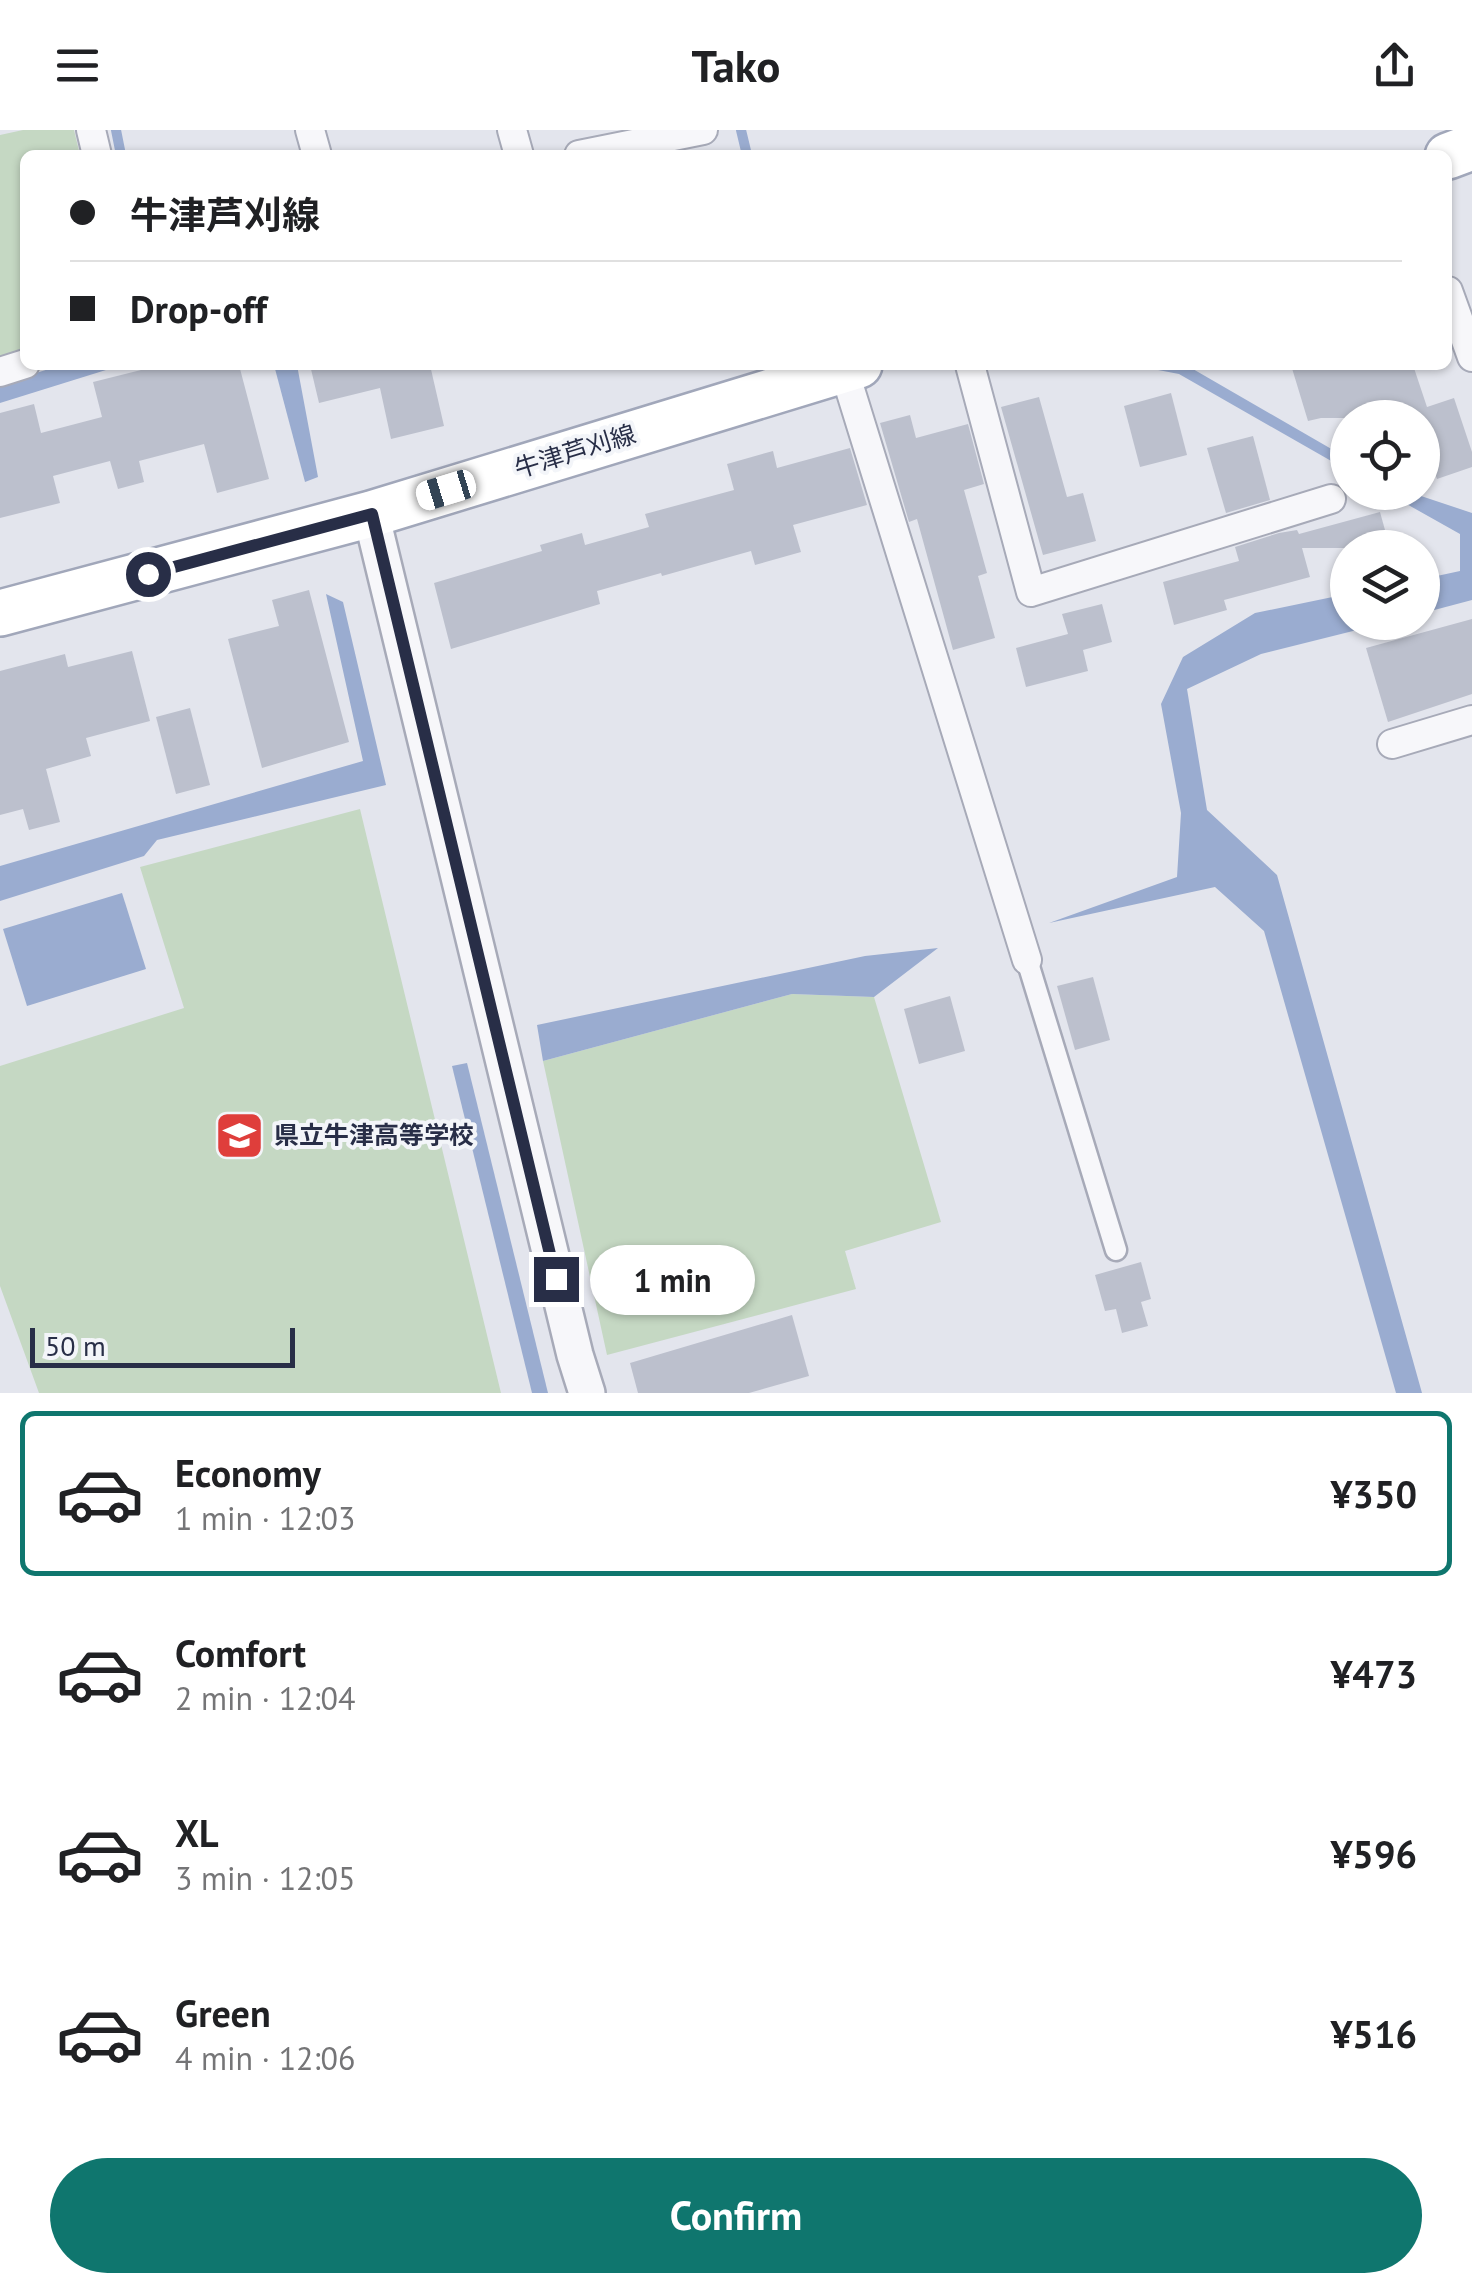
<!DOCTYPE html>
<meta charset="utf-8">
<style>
body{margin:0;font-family:"PT Sans","Noto Sans JP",sans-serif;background:#f6f6f6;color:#202124;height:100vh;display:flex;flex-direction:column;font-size:38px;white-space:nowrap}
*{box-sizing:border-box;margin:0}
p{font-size:32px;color:#757577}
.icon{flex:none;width:55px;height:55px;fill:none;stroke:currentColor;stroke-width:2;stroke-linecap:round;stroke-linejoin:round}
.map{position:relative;height:1263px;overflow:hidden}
.details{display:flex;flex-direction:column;background:#fff;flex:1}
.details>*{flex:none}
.banner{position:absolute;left:20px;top:20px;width:1432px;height:220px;border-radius:15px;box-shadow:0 2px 8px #0004;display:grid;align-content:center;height:220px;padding:0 50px;background:#fff}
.controls{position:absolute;left:1330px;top:270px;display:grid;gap:20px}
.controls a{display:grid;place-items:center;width:110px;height:110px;border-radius:50%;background:#fff;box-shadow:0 2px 8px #0004;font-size:50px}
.scale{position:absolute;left:30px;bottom:25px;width:265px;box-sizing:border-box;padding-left:10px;border:5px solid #282e47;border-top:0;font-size:28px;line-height:35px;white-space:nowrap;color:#282e47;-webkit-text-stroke:8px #f3f5f9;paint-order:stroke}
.end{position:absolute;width:45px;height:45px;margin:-22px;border:12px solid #282e47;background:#fff;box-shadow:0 0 0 5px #fff}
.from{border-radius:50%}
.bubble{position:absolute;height:70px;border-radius:35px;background:#fff;box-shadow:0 2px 8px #0004;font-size:32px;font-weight:700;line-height:70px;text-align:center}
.car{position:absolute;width:30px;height:60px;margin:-30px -15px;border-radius:12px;box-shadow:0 0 8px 2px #0007;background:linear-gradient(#fff 24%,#345 0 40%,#fff 0 76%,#345 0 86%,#fff 0)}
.banner b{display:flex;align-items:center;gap:35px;height:95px;font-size:38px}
.banner b+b{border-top:2px solid #e0e0e0}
.banner i{width:25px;height:25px;background:#202124}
ul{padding:18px 0 0;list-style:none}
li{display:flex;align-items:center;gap:30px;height:165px;margin:0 20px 15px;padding:0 30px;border:5px solid transparent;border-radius:15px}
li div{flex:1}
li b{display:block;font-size:38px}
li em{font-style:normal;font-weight:700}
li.selected{border-color:#0f766e}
li>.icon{width:90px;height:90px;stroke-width:1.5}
.primary-button{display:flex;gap:20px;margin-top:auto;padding:20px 50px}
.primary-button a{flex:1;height:115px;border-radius:60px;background:#0f766e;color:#fff;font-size:40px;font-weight:700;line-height:115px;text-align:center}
header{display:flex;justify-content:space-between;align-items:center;height:130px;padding:0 50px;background:#fff;font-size:45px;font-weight:700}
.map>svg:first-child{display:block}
.green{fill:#c5d8c3}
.water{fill:#9aacd0}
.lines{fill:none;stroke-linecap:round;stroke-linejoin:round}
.stream{stroke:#9aacd0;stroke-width:10}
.building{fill:#bcc0cd}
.pedestrian-casing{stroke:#a7aab8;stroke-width:25}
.minor-casing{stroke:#a7aab8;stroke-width:32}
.tertiary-casing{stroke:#a7aab8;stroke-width:40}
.primary-casing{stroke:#a1a7ba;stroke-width:50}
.pedestrian{stroke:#f7f7fa;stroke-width:20}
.minor{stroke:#f7f7fa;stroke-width:28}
.tertiary{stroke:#f7f7fa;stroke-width:35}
.primary{stroke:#fff;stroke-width:45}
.route{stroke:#282e47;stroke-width:12}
.labels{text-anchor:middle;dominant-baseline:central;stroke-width:8;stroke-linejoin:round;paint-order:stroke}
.street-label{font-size:25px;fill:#282e47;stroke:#f3f5f9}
.poi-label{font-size:25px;font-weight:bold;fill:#282e47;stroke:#f3f5f9;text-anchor:start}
</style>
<header><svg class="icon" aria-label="menu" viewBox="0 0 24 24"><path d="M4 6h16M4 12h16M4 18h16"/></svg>Tako<svg class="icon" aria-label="share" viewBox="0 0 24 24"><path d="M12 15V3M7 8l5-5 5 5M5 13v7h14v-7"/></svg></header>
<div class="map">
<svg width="1472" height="1263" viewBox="0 0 1472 1263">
<rect width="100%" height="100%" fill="#e3e5ed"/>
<g class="green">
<path d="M 23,0 L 74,0 L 80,25 L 25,25 L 25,219 L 0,227 L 0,5 Z"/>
<path d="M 360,679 L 501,1263 L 39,1263 L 0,1156 L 0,936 L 184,878 L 140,737 Z"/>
<path d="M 792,864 L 874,867 L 941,1092 L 845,1121 L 856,1159 L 607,1225 L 543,931 Z"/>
</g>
<g class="water">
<path d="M 62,235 L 122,235 L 0,273 L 0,254 Z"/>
<path d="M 274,235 L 297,235 L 318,347 L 305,352 Z"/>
<path d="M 1132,235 L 1186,235 L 1347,328 L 1347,340 L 1179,244 Z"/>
<path d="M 1387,363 L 1412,363 L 1472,383 L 1472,470 L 1423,483 L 1423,449 L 1460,441 L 1460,404 Z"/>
<path d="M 326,464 L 343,472 L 386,655 L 157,710 L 144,726 L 0,771 L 0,736 L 363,631 Z"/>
<path d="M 1347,464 L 1348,492 L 1385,493 L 1261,524 L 1187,559 L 1207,680 L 1277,745 L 1422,1263 L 1396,1263 L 1264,801 L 1215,757 L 1049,793 L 1177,747 L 1181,683 L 1161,574 L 1183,527 L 1255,483 Z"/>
<path d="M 122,763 L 146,839 L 27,876 L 3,799 Z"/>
<path d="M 938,818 L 874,867 L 792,864 L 543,931 L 537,895 L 865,826 Z"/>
<path d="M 467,933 L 469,941 L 548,1263 L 532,1263 L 452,936 Z"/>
</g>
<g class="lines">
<g class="stream">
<path d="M 116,0 L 121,25"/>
<path d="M 741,0 L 747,25"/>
</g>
</g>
<g class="building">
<path d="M 161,235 L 239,235 L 269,349 L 217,363 L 204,314 L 139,331 L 144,352 L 118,359 L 110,331 L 53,346 L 60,373 L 0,388 L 0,283 L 34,274 L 41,303 L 102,287 L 93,252 Z"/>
<path d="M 310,235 L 430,235 L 444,296 L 391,309 L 380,258 L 319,273 Z"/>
<path d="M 1291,235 L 1413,235 L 1427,277 L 1454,268 L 1472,322 L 1472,337 L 1437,349 L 1429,326 L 1422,328 L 1422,288 L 1321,288 L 1308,291 Z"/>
<path d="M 1171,263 L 1187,325 L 1140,337 L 1124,276 Z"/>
<path d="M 1039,267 L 1067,367 L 1083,363 L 1096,411 L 1043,425 L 1001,277 Z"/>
<path d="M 910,285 L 916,308 L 968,294 L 984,354 L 964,360 L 987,443 L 978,446 L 995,508 L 953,520 L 917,389 L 909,392 L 880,293 Z"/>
<path d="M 1253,306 L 1270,370 L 1226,383 L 1207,318 Z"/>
<path d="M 850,318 L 867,375 L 793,395 L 801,422 L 755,435 L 751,421 L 662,446 L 661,443 L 597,461 L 600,474 L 451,519 L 434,453 L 542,421 L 540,415 L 582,403 L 585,415 L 649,397 L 645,384 L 734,360 L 727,334 L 773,321 L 777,338 Z"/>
<path d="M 1380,382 L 1390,418 L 1302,418 L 1310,447 L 1224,470 L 1227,480 L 1174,495 L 1163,452 L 1239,431 L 1235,417 L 1279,403 L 1297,400 L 1299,404 Z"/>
<path d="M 309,460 L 349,612 L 262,638 L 228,509 L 279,496 L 272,470 Z"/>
<path d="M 1102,474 L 1112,512 L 1083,520 L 1088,541 L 1026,557 L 1016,518 L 1068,504 L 1062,484 Z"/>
<path d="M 1472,489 L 1472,564 L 1388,592 L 1366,518 Z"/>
<path d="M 132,521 L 150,591 L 86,608 L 91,626 L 46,639 L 60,692 L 29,700 L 23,679 L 0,685 L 0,541 L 65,524 L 68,537 Z"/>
<path d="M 190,578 L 210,655 L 176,664 L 156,587 Z"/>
<path d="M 1093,847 L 1110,910 L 1075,920 L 1057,856 Z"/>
<path d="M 950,866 L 965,921 L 919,934 L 904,879 Z"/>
<path d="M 1141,1132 L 1151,1169 L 1141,1172 L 1148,1196 L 1122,1203 L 1116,1179 L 1105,1181 L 1095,1145 Z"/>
<path d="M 792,1185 L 809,1246 L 749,1263 L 638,1263 L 630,1233 Z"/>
</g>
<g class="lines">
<defs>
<path id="pedestrian" d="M 1027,830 L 1116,1120"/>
<g id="minor">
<path d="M 91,0 L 97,25"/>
<path d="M 310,0 L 317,25"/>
<path d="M 512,0 L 519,25"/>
<path d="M 579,25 L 703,0"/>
<path d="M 1448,161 L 1472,227"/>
<path d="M 970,235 L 1031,462 L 1331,369"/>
<path d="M 844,240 L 1027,830"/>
<path d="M 0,242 L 25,234"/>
<path d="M 1392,614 L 1472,590"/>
</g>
<path id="tertiary" d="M 371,384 L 575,1225 L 587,1263"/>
<g id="primary">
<path d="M 1448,26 L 1472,17"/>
<path d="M 0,483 L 371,384 L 859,235"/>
</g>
</defs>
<use href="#pedestrian" class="pedestrian-casing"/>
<use href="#minor" class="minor-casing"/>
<use href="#tertiary" class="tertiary-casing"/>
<use href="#primary" class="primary-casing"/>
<use href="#pedestrian" class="pedestrian"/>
<use href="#minor" class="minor"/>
<use href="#tertiary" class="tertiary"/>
<use href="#primary" class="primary"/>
</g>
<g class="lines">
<path class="route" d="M 148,444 L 372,384 L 556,1149"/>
</g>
<defs>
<symbol id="school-square" viewBox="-11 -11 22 22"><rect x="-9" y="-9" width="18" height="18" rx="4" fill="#df3e3b" stroke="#f3f5f9"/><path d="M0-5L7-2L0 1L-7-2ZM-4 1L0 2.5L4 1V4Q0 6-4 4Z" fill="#fff"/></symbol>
</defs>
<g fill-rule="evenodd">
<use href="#school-square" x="212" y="978" width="55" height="55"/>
</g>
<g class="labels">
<g class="street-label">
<text transform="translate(575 321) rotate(-17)">牛津芦刈線</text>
</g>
<g class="poi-label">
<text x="274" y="1005">県立牛津高等学校</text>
</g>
</g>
</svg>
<div class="controls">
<a><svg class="icon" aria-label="locate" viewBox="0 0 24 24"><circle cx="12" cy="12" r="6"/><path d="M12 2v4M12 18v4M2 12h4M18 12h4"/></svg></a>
<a><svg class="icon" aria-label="layers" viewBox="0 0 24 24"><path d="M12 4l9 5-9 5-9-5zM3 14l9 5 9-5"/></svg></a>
</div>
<div class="scale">50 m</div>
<i class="end from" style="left:148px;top:444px"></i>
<i class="end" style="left:556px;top:1149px"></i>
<div class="bubble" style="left:590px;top:1115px;width:165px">1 min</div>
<i class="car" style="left:446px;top:360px;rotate:253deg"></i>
<div class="banner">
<b><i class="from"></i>牛津芦刈線</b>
<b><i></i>Drop-off</b>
</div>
</div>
<section class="details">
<ul>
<li class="selected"><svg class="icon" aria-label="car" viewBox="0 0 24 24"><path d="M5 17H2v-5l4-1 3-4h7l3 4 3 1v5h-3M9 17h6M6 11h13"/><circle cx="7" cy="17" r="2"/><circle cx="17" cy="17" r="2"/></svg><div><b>Economy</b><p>1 min · 12:03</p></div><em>¥350</em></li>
<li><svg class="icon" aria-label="car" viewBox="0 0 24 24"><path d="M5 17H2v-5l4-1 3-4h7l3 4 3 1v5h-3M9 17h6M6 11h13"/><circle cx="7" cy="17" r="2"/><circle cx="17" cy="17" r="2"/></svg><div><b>Comfort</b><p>2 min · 12:04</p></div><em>¥473</em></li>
<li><svg class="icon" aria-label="car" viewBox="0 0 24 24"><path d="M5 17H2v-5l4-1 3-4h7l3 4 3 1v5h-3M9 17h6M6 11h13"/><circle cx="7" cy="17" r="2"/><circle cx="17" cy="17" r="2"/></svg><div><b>XL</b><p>3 min · 12:05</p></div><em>¥596</em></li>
<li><svg class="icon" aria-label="car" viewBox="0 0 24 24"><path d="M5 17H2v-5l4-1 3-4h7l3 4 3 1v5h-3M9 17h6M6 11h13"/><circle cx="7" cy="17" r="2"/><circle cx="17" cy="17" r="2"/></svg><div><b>Green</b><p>4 min · 12:06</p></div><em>¥516</em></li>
</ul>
<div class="primary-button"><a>Confirm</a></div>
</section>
